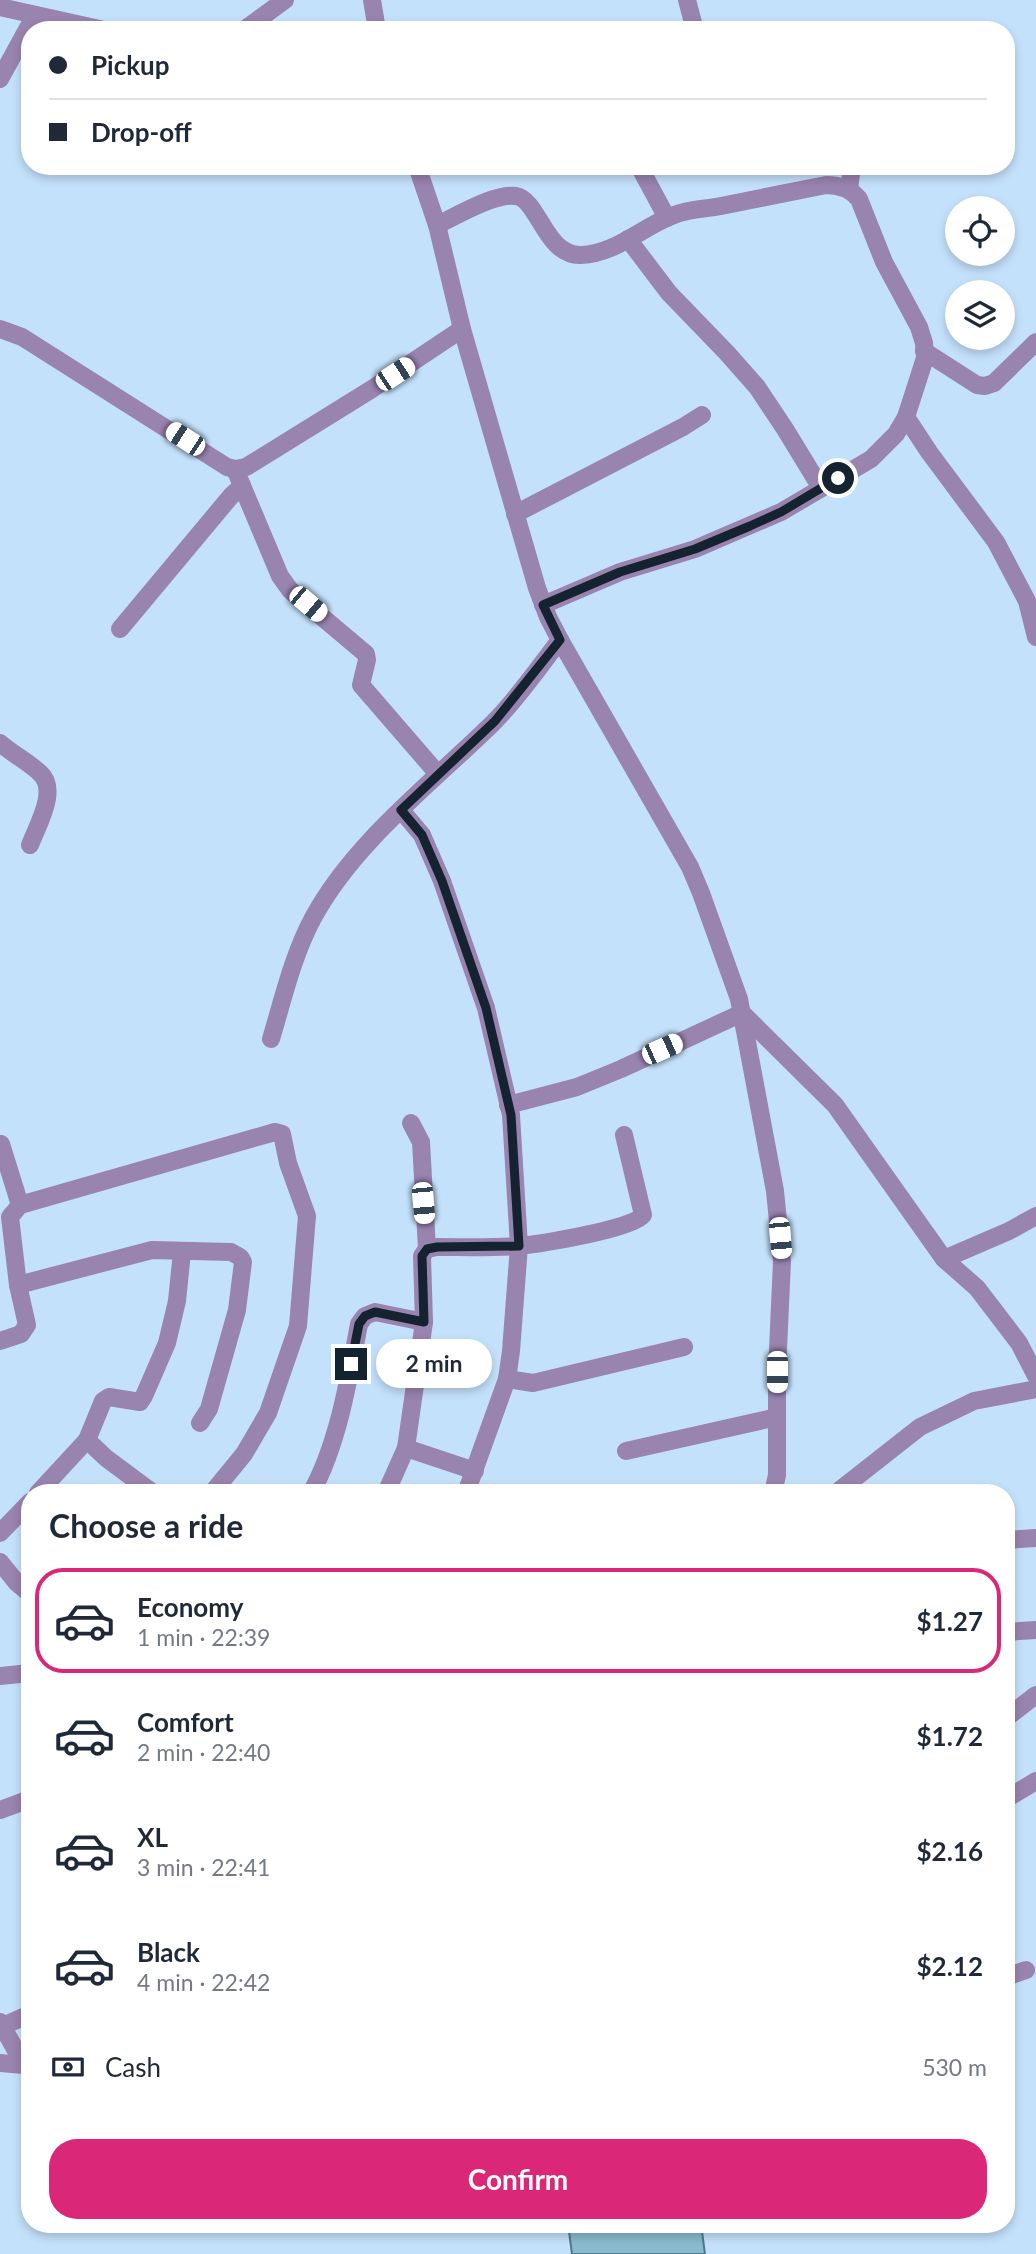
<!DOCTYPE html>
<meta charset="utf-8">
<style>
body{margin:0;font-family:Lato,sans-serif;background:#f6f6f7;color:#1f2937;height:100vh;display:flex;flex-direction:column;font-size:26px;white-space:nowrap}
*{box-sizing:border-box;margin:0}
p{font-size:23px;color:#747a83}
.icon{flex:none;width:38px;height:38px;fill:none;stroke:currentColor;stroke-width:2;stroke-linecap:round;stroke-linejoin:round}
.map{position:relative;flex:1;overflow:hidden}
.drawer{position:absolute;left:21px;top:1484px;width:994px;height:749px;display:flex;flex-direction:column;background:#fff;border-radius:28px;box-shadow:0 4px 10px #0003}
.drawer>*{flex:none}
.hud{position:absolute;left:21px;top:21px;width:994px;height:154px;border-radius:28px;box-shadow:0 4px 10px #0003;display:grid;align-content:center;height:154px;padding:0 28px;background:#fff}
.tools{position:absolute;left:945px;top:196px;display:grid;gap:14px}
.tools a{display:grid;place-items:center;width:70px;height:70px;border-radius:50%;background:#fff;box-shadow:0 4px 10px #0003;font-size:35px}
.end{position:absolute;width:32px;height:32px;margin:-16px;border:9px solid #15222f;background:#fff;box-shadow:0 0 0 4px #fff}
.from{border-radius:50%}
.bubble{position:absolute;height:49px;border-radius:24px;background:#fff;box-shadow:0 4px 10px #0003;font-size:23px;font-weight:700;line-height:49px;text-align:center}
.car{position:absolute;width:21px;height:42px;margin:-21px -10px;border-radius:9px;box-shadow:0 0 5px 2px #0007;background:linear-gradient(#fff 24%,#345 0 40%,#fff 0 76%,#345 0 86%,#fff 0)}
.hud b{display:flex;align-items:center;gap:24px;height:66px;font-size:26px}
.hud b+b{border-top:2px solid #e0e1e3}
.hud i{width:18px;height:18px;background:#1f2937}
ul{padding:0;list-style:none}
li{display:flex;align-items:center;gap:21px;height:105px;margin:0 14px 10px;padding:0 14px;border:4px solid transparent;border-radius:28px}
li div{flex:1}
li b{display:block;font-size:26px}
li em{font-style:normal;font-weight:700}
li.current{border-color:#db2777}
li>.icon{width:63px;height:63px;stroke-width:1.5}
h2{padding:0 28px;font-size:32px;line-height:84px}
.pay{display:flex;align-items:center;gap:18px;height:77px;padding:0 28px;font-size:26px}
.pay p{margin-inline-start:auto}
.button{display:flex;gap:14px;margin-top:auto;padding:14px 28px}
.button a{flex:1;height:80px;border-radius:28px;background:#db2777;color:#fff;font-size:28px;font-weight:700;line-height:80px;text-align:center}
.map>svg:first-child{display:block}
.building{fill:#89bacf;stroke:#4c7c8f;stroke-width:2}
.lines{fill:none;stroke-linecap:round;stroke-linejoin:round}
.minor{stroke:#9983af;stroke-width:18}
.route{stroke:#15222f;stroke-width:9}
</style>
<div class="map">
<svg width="1036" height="2254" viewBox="0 0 1036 2254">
<rect width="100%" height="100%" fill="#c4e1fc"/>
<path class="building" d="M 568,2224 L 701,2224 L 705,2254 L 572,2254 Z"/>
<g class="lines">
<g class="minor">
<path d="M 372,0 L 377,30"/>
<path d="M 687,0 L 695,30"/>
<path d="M 0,7 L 104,30"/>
<path d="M 244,30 L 285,0"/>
<path d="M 0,79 L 35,15"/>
<path d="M 417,166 L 437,225 L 462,329 L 537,588 L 548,617 L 560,640 L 690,867 L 701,893 L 739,999 L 775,1191 L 782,1261 L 777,1372 L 777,1475 L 773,1493"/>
<path d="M 639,166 L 667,218"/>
<path d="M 849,190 L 852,166"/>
<path d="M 437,225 C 457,216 494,193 516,196 C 539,200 545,256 581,255 C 616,254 643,226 674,215 C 688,209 706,209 721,206 C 756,199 791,192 826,185 C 839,185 850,188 859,199 L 884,262 L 919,327 L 924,343 L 925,358 L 906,417 L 896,434 L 871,459 L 781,512 L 695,549 L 620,572 L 543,605"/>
<path d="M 628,239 L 669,293 L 727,353 L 757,387 L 785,429 L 821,488"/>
<path d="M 0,329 L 22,337 L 227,467 L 235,469 L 246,467 L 372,389 L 462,329"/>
<path d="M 924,351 L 977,385 L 985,386 L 994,383 L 1036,342"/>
<path d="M 906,417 L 929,452 L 996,542 L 1027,601 L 1036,637"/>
<path d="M 235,469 L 280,576 L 290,590 L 366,654 L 367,660 L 361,685 L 438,774"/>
<path d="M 515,514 L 683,427 L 702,415"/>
<path d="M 120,629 L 231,496 L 242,486"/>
<path d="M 0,743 C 13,754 28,762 40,773 C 59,790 37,826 30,845"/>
<path d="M 401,810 L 422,835 L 442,881 L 486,1008 L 511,1115 L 519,1246 L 511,1351 L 507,1379 L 466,1493"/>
<path d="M 271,1039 C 283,999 293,955 313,918 C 353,843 433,782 493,723 C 518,698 539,667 560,640"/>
<path d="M 508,1105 L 577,1087 L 621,1069 L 742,1013 L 835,1105 L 944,1259 L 977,1288 L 1019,1343 L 1036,1376"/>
<path d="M 411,1123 L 421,1142 L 427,1249"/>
<path d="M 1,1144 L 20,1205"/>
<path d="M 944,1259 L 1009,1231 L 1036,1216"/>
<path d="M 18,1285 L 152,1250 L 231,1252 L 240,1257 L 243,1262 L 237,1310 L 209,1409 L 200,1423"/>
<path d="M 0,1341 L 21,1334 L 27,1325 L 18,1285 L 10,1217 L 20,1205 L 275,1132 L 282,1134 L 288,1163 L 307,1216 L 298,1326 L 268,1413 L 244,1454 L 212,1493"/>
<path d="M 507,1379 L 533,1383 L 684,1347"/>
<path d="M 87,1440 L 103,1401 L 109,1397 L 140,1402 L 144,1396 L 167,1343 L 177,1301 L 182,1252"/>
<path d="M 406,1448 L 475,1471"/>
<path d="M 626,1451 L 777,1417"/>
<path d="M 38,1493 L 87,1440 L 106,1458 L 153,1493"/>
<path d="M 311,1493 C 338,1445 349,1378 359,1324 L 365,1316 L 375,1312 L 424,1322 L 422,1256 L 427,1249 L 437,1247 C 464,1247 491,1248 518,1246 C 539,1244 634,1229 643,1215 L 624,1135"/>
<path d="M 386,1493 L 406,1448 L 424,1322"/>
<path d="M 836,1493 L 920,1427 L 974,1401 L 1036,1389"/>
<path d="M 0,1533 L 30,1502"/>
<path d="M 1006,1540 L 1036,1538"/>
<path d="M 0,1562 L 17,1583 L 30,1594"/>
<path d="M 1006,1632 L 1036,1630"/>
<path d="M 0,1676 L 30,1673"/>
<path d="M 1006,1718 L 1036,1695"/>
<path d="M 1006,1799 L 1036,1781"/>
<path d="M 0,1810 L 30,1799"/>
<path d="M 1006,1977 L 1026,1970"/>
<path d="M 0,2022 L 24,2065 L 30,2069"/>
<path d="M 3,2026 L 30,2014"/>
<path d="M 0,2063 L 24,2065"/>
</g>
</g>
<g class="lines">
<path class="route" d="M 351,1364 L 359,1324 L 365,1316 L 375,1312 L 424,1322 L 422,1256 L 427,1249 L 437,1247 L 519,1246 L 511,1115 L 486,1008 L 442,881 L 422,835 L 401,810 L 495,721 L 560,640 L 543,605 L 620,572 L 695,549 L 750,526 L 781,512 L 838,478"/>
</g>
</svg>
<div class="tools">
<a><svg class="icon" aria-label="locate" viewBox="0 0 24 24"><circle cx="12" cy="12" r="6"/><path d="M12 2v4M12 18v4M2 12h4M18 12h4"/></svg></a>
<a><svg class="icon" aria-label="layers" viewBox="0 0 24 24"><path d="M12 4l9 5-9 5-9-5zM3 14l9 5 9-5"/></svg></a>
</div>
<i class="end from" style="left:838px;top:478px"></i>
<i class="end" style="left:351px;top:1364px"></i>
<div class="bubble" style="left:376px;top:1339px;width:116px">2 min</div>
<i class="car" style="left:395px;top:374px;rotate:57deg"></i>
<i class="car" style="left:185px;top:439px;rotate:303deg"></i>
<i class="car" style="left:308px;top:604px;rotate:130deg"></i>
<i class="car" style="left:662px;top:1049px;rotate:66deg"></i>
<i class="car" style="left:423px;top:1203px;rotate:175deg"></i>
<i class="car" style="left:780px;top:1238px;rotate:175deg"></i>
<i class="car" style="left:777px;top:1372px;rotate:180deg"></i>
<div class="hud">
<b><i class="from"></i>Pickup</b>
<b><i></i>Drop-off</b>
</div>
<section class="drawer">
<h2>Choose a ride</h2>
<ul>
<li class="current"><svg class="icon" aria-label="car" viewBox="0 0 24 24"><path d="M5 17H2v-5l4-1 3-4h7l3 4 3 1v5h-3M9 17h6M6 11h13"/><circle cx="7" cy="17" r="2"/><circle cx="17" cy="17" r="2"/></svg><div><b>Economy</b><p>1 min · 22:39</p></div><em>$1.27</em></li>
<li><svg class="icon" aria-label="car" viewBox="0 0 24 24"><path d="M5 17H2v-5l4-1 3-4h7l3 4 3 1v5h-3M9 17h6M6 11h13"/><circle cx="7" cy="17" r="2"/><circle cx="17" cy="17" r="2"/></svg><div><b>Comfort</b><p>2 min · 22:40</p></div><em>$1.72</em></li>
<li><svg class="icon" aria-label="car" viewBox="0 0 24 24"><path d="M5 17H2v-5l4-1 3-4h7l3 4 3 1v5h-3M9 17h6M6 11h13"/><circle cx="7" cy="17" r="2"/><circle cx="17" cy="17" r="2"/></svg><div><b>XL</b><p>3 min · 22:41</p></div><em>$2.16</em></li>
<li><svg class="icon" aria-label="car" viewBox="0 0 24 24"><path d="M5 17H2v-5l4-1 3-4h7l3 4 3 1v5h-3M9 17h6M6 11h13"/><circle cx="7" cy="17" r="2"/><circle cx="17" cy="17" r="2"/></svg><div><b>Black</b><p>4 min · 22:42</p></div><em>$2.12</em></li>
</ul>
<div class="pay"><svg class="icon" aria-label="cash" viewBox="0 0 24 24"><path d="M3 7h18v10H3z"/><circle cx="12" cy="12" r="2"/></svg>Cash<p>530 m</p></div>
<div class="button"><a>Confirm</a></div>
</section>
</div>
